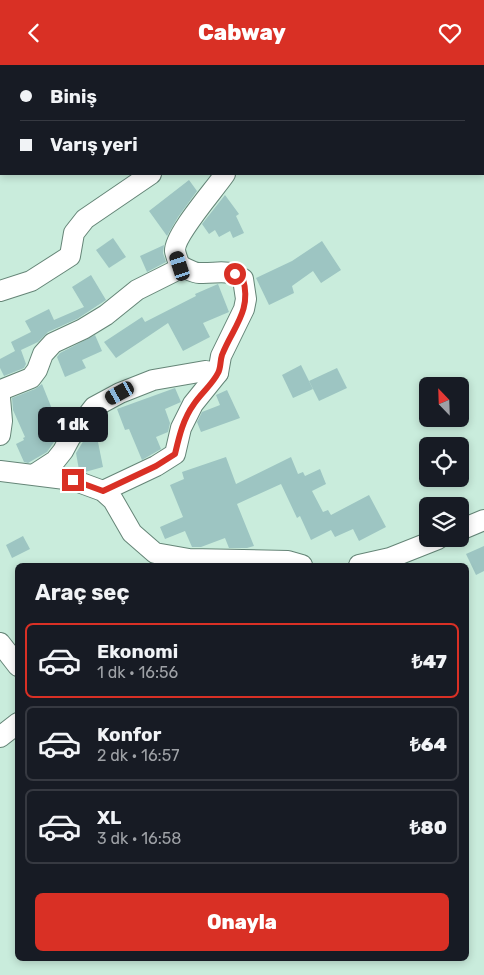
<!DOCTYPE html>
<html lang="tr">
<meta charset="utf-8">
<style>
body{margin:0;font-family:Rubik,sans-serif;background:#20242c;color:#f1f3f6;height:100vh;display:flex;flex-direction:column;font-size:19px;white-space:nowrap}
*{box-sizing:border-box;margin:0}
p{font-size:16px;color:#9ea1a6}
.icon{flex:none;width:28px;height:28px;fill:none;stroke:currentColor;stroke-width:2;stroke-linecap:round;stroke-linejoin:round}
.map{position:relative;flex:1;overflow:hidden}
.drawer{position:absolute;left:15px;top:498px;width:454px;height:398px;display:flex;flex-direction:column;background:#171b24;border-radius:8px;box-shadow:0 2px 8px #0003}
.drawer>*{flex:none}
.top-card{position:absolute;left:0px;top:0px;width:485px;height:110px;box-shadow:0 2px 8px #0003;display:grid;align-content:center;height:110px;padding:0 20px;background:#171b24}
.needle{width:32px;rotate:337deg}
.buttons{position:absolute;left:419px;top:312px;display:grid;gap:10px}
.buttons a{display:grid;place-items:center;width:50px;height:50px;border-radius:8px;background:#171b24;box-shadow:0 2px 8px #0003;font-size:25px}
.end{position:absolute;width:22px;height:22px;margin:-11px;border:6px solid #d93025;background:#fff;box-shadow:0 0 0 2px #fff}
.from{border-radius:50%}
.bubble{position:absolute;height:35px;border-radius:8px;background:#171b24;box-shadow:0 2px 8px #0003;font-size:16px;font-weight:800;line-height:35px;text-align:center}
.car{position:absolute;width:15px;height:30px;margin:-15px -8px;border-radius:6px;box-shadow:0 0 4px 1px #0007;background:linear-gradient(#222 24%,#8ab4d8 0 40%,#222 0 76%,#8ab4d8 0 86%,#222 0)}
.top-card b{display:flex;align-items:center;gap:18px;height:48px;font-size:19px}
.top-card b+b{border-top:1px solid #363941}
.top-card i{width:12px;height:12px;background:#f1f3f6}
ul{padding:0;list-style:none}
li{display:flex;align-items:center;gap:15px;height:75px;margin:0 10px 8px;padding:0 10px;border:2px solid #363941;border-radius:8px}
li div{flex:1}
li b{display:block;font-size:19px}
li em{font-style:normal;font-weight:800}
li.on{border-color:#d93025}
li>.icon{width:45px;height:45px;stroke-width:1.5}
h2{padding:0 20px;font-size:22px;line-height:60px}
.cta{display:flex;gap:10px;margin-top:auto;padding:10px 20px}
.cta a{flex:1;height:58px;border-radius:8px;background:#d93025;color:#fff;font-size:20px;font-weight:800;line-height:58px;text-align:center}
header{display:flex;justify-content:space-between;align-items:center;height:65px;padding:0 20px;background:#d93025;color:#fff;font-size:22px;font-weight:800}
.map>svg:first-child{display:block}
.building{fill:#9dc5c2}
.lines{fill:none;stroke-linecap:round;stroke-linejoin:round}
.minor-casing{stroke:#658577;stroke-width:22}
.minor{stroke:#fff;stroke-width:20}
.route{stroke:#d93025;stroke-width:6}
</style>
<header><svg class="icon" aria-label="back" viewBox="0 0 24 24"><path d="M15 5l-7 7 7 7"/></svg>Cabway<svg class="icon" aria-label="heart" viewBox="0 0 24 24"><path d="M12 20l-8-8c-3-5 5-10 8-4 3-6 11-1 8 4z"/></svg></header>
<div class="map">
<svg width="484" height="910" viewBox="0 0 484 910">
<rect width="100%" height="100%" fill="#c9ecdc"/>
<g class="building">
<path d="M 189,115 L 197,126 L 178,152 L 167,171 L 149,146 Z"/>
<path d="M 225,130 L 239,149 L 236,151 L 244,168 L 233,173 L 230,166 L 219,172 L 215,165 L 209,169 L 202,159 Z"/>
<path d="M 113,173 L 126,192 L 109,203 L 96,185 Z"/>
<path d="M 322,176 L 341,205 L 321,218 L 313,206 L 292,221 L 294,228 L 269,240 L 256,213 L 292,196 Z"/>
<path d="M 164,180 L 163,188 L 166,197 L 147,207 L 140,191 Z"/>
<path d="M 91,210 L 106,235 L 77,254 L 48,267 L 38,277 L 21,285 L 26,299 L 24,303 L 4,311 L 0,303 L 0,294 L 15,286 L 11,277 L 31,267 L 25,256 L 49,244 L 54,255 L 84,242 L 72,222 Z"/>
<path d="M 218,219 L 229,247 L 203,258 L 210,272 L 183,286 L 168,258 L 116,293 L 104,277 L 142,252 L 145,257 L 196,231 L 195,229 Z"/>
<path d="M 95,270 L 102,286 L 82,295 L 86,303 L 65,312 L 57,292 L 60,288 Z"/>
<path d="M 301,300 L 313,324 L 293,333 L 282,310 Z"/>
<path d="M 337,303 L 347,323 L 319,336 L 309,316 Z"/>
<path d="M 42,319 L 52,344 L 45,347 L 56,374 L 47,387 L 28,398 L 24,397 L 16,379 L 24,375 L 23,373 L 25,372 L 13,345 L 12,333 L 35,324 Z"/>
<path d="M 175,323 L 181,337 L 165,344 L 170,358 L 168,367 L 156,372 L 161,384 L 142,395 L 129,364 L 125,365 L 117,344 Z"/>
<path d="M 227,325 L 240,353 L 201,367 L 197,357 L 202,347 L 220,340 L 216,330 Z"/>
<path d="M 97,372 L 103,402 L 85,407 L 79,405 L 76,388 L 84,375 Z"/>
<path d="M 226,392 L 236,419 L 291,392 L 298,409 L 303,407 L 305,411 L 320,404 L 326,419 L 312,426 L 323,447 L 328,445 L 331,450 L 369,430 L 386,462 L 359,476 L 353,464 L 335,472 L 331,465 L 311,475 L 300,451 L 297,453 L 281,419 L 237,439 L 254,481 L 247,483 L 229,483 L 225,473 L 201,482 L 192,482 L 185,466 L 165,474 L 160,462 L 183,452 L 170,420 L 184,414 L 182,407 Z"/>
<path d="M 23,471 L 30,484 L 12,493 L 6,480 Z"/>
<path d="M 484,481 L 484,506 L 476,510 L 466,489 Z"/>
</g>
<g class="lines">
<defs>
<g id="minor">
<path d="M 0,226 L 31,216 L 70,191 L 74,168 L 85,154 L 151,109"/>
<path d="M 0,330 L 1,325 L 31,313 L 37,305 L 43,289 L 53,278 L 83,264 L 106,250 L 137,225 L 173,207 L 180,201 C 178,196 176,191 175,186 C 174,170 215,124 225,109"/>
<path d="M 0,333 L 2,356 L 0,370"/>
<path d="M 0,406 L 73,415 L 103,426 L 113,435 L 132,468 L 155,488 L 189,494 L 288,496 L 302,500"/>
<path d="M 35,409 L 55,396 L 63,386 L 70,373 L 94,342 L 120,328 L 153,315 L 205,306 L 218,308"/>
<path d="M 103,426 L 156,401 L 175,389 L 181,363 L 193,339 L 218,308 L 221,291 L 244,244 L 246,234 L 243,214 C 225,203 218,209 199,208 C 193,208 186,203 180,201"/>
<path d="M 460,465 L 484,455"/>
<path d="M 359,500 L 390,493 L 438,474"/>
<path d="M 0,578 L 18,601"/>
<path d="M 0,672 L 18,658"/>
</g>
</defs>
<use href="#minor" class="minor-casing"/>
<use href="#minor" class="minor"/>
</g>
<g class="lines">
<path class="route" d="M 73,415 L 103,426 L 156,401 L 175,389 C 179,372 183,354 194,339 C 201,328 212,320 218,308 C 221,303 220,296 222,290 C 233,262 252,246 243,214 L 235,209"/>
</g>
</svg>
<div class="buttons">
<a><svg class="needle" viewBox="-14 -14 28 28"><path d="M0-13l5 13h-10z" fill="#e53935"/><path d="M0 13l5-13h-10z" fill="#9ea1a6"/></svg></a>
<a><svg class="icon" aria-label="locate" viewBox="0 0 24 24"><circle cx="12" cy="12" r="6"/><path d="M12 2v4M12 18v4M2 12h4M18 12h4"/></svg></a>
<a><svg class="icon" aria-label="layers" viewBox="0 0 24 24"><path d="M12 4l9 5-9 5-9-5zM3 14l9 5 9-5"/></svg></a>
</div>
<i class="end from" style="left:235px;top:209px"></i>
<i class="end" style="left:73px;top:415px"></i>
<div class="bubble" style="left:38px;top:342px;width:70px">1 dk</div>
<i class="car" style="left:180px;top:201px;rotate:342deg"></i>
<i class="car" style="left:120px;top:328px;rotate:241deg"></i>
<div class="top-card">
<b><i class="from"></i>Biniş</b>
<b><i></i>Varış yeri</b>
</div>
<section class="drawer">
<h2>Araç seç</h2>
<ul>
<li class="on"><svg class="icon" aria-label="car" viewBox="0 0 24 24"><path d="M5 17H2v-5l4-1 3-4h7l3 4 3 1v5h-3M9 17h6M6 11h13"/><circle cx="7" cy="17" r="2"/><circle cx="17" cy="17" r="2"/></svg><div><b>Ekonomi</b><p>1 dk · 16:56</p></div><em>₺47</em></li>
<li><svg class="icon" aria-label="car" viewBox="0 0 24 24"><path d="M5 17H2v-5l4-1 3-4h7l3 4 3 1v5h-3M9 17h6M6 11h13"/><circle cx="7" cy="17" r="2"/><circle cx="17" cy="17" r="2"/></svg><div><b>Konfor</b><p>2 dk · 16:57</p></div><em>₺64</em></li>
<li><svg class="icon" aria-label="car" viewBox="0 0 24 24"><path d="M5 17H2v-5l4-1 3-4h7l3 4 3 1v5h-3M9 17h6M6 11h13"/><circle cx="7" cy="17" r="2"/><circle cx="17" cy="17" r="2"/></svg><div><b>XL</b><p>3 dk · 16:58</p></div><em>₺80</em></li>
</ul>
<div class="cta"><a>Onayla</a></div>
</section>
</div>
